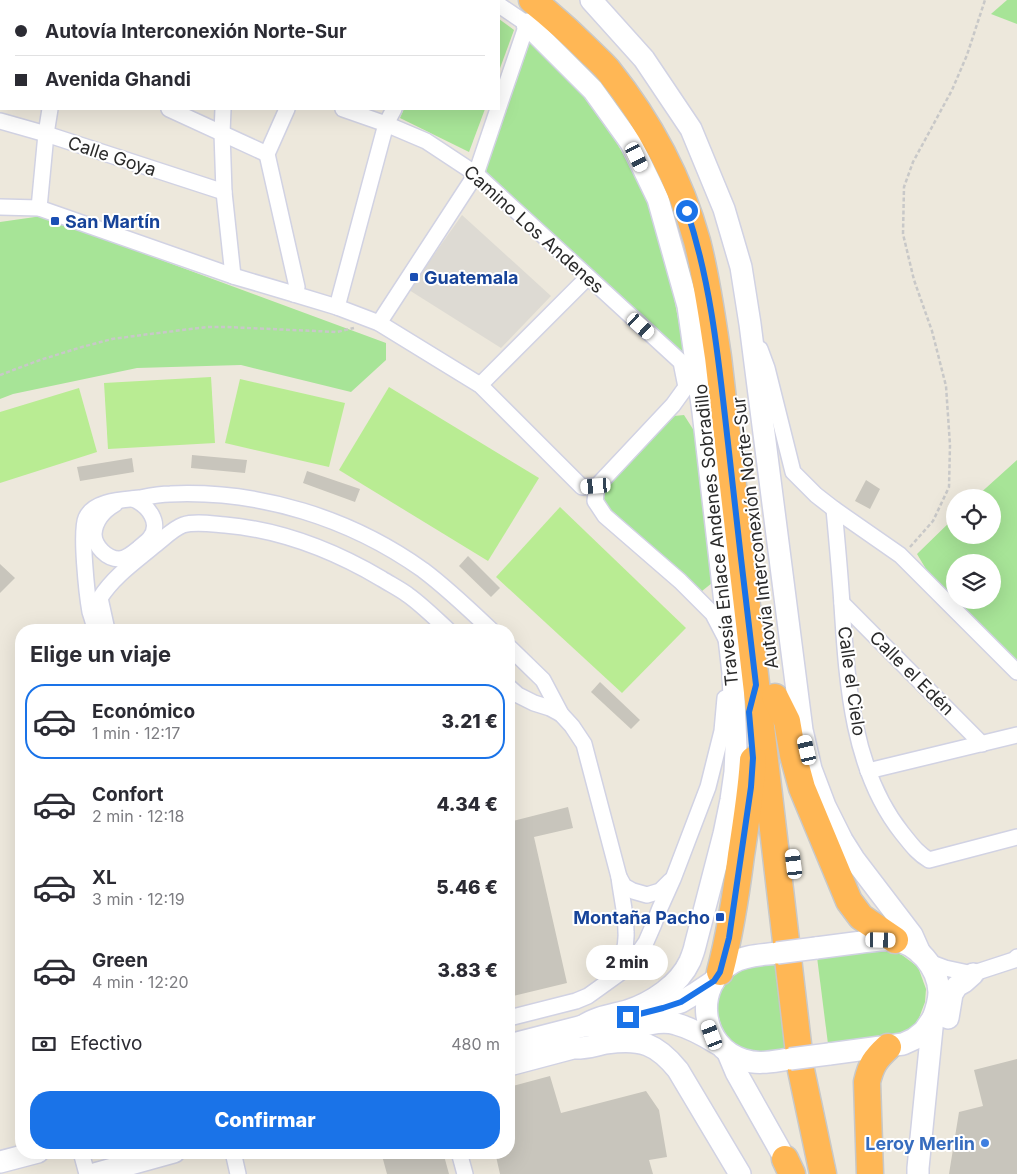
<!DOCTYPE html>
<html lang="es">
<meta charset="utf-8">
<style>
body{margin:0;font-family:Inter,sans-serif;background:#f7f7f7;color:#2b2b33;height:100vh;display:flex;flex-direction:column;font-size:19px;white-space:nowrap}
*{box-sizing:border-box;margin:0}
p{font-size:16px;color:#7c7c81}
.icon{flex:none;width:28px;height:28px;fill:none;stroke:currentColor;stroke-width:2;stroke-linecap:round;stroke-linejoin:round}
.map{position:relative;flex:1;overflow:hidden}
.details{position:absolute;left:15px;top:624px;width:500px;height:535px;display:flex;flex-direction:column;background:#fff;border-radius:20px;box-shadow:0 5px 20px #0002}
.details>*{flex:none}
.top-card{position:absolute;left:0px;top:0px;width:500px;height:110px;box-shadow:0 5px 20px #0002;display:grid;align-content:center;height:110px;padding:0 15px;background:#fff}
.tools{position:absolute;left:946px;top:489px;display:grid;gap:10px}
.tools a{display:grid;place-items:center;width:55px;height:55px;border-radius:50%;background:#fff;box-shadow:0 5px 20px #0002;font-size:25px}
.end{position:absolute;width:22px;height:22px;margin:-11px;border:6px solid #1a73e8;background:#fff;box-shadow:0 0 0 2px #fff}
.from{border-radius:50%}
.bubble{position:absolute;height:35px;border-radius:18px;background:#fff;box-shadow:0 5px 20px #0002;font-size:16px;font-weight:800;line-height:35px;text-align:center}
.car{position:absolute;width:15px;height:30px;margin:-15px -8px;border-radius:6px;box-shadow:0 0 4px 1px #0007;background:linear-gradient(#fff 24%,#345 0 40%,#fff 0 76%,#345 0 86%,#fff 0)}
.top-card b{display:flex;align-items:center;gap:18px;height:48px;font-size:19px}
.top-card b+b{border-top:1px solid #e1e1e2}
.top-card i{width:12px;height:12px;background:#2b2b33}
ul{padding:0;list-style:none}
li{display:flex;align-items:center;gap:15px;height:75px;margin:0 10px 8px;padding:0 5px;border:2px solid transparent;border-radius:20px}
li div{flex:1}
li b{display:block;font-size:19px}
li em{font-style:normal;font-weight:800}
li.current{border-color:#1a73e8}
li>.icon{width:45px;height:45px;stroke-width:1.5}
h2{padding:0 15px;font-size:22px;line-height:60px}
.pay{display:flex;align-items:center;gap:12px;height:55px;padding:0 15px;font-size:19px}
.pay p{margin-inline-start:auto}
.action{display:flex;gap:10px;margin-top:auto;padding:10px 15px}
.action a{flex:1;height:58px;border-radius:20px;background:#1a73e8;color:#fff;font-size:20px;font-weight:800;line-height:58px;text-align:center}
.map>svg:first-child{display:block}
.green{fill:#a7e497;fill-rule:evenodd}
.pitch{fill:#b9ec93}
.plaza{fill:#dddad3}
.building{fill:#c8c5bc}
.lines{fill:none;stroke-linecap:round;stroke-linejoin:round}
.street-casing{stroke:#d1d2e3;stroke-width:18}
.secondary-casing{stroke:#d1d2e3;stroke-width:24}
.highway-casing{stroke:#c8c8c8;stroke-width:29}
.path{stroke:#c8c8c8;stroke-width:2.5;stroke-dasharray:4 2.5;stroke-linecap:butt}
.street{stroke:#fff;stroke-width:15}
.secondary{stroke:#fff;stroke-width:21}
.highway{stroke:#ffb755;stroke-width:26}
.secondary-bridge-casing{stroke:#d1d2e3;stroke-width:24;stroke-linecap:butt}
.secondary-bridge{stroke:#fff;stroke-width:21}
.route{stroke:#1a73e8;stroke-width:6}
.transit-dot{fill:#1a4fb4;stroke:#fff;stroke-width:2}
.shop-dot{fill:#3f7fe0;stroke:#fff;stroke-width:2}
.labels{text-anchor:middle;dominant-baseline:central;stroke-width:4;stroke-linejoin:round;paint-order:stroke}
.street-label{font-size:18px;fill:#2a2a2a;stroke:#fff}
.transit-label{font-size:18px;font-weight:bold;fill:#164399;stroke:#fff;text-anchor:start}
.shop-label{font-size:18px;font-weight:bold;fill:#366cbe;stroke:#fff;text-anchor:end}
</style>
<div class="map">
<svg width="1017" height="1174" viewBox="0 0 1017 1174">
<rect width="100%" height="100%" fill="#ede8dc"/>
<g class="green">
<path d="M 1007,0 L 1017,0 L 1017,24 L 991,14 Z"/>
<path d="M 499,19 L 514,30 L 499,71 Z"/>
<path d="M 531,39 L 594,104 L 640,183 L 665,251 L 685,355 L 485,172 Z"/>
<path d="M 404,109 L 485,109 L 469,152 L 400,118 Z"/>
<path d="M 42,216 L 386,343 L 386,360 L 351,392 L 241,365 L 137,368 L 13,394 L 0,399 L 0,222 Z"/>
<path d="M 684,415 L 698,437 L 712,583 L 702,591 L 601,501 L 601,490 L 674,416 Z"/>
<path d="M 1017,460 L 1017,663 L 929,574 L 917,554 L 955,517 L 955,535 L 992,535 L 992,498 L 976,497 ZM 955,562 L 992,562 L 992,600 L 955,600 Z"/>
<path d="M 884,948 L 902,955 L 918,967 L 926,989 L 925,1002 L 919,1018 L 912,1029 L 896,1039 L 828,1044 L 817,957 Z"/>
<path d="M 776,963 L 786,1051 L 760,1055 L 745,1049 L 733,1042 L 723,1031 L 716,1008 L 720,991 L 730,977 L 743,967 Z"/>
</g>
<g class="pitch">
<path d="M 211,377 L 215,443 L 108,449 L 104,383 Z"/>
<path d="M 240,379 L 345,403 L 329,467 L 225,443 Z"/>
<path d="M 389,387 L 539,478 L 488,561 L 339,470 Z"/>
<path d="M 79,388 L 97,452 L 0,483 L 0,412 Z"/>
<path d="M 560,507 L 686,628 L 622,693 L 496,577 Z"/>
</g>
<path class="plaza" d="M 462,215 L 551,296 L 501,348 L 409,290 Z"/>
<g class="building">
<path d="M 192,455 L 247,460 L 245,473 L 191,468 Z"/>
<path d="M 132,458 L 134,472 L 80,481 L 77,467 Z"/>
<path d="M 307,471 L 360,489 L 355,502 L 303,483 Z"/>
<path d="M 866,480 L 880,489 L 870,509 L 855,501 Z"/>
<path d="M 468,556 L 500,588 L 491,597 L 459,566 Z"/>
<path d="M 0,564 L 15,578 L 0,593 Z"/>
<path d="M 600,682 L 640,720 L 631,729 L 591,692 Z"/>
<path d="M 568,807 L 573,828 L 534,837 L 567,983 L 509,997 L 509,822 Z"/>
<path d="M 1017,1059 L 1017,1174 L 949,1174 L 959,1112 L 983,1106 L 974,1070 Z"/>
<path d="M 550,1076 L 561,1113 L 646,1091 L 659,1110 L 667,1157 L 649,1160 L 653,1174 L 500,1174 L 495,1152 L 509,1152 L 509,1087 Z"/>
<path d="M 381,1152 L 443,1152 L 449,1174 L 387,1174 Z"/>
</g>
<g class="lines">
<defs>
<g id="street">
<path d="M 62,0 L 62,1"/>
<path d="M 108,0 L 110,1"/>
<path d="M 4,1 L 9,0"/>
<path d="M 42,1 L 43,0"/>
<path d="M 142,1 L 143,0"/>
<path d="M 226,1 L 227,0"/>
<path d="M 445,1 L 446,0"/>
<path d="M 499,5 L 527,24 L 499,106"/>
<path d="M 0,52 L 1,51"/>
<path d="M 169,109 L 267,154"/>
<path d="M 223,109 L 222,133 L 224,192 L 233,276"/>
<path d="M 287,109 L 267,154 L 297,287 L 294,294"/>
<path d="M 343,109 L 386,124 L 426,141 L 476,174 L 681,362 L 686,387 L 673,405 L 597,486 L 595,501 L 605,516 L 680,581 L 713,614 L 726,639"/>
<path d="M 0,121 L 46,134 L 224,192"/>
<path d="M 0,207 L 39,208 L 233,276 L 294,294 L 337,307 L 379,323 L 480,385 L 582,487 L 597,486"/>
<path d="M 39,208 L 46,134 L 50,109"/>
<path d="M 337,307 L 386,124 L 394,109"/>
<path d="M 379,323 L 476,174 L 498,109"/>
<path d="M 760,349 L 767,368 L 793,472 L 816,495 L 834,509 L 900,555 L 1017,672"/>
<path d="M 480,385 L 588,277"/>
<path d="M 115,504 C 103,511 95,520 94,534 C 94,540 98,547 102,551 C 106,555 112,559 119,559 C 126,559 133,553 139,548 C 142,545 147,542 150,538 C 162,523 148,505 133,499"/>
<path d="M 834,509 C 837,541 840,573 842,605 C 847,682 852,770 902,833 C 911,844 917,853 929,860 L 1017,837"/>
<path d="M 842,603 L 982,744"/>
<path d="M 95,630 C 94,624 92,618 90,612 C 87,595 80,531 86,518 C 94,500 124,500 140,498 C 150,496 160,494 170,494 C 260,490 350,518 423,570 C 447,588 469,609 491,630"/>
<path d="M 107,630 L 100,598 C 114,576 136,561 155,545 C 163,539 174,528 183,525 C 195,521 212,524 225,525 C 282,530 333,550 382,579 C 390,584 400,589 408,595 C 422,605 435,618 448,630"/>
<path d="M 509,647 L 543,680 L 561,714 L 572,726 L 584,744 L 619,877 C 621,895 626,913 626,932 C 627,947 622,961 616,974"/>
<path d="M 509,687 L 518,695 L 534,703 L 550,708 L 561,714"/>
<path d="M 868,771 L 1017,735"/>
<path d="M 619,877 L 624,886 L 633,891 L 647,895 L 660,891 L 670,881"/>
<path d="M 929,962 L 945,968 L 973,974"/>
<path d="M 965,976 L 1014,960 L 1017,957"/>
<path d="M 509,1018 L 576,1001 L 588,996 L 620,973 L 635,958 L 646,942 L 653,926 L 660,908 L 673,879 L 708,787 L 722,731 L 725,698"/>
<path d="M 81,1152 L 87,1174"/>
<path d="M 233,1152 L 238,1174"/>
<path d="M 459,1152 L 465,1174"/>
</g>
<g id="secondary">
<path d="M 591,0 L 644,59 L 691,129 L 724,209 L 741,267 L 750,324 L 802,730 L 811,769 L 825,806 L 842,840 L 854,859 L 912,935 L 920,953"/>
<path d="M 527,24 L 593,90 L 631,143 L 658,199 L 688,306 L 703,412 L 733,673 L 736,749 L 735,772 L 731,800 L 724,834 L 695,946 C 694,951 692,956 690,961 C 679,985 652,1003 627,1011 C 612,1015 596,1017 583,1026"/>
<path d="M 816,948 C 831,946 847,944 862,942 C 873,941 883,939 893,940 C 918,943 938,968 939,992 C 939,1001 936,1010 933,1018 L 918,1168 L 918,1174"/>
<path d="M 777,953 C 763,955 745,955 732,963 C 693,986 700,1047 744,1060 C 759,1065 774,1061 790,1059"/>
<path d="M 645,1013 L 681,1002 L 696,993 L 714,981"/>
<path d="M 948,1018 L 952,994 L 957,986 L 964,982 L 973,974"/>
<path d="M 611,1035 C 630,1030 656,1018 676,1024 C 691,1028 705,1036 718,1044"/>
<path d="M 509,1045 L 583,1026 L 596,1026"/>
<path d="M 728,1053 L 736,1072 L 785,1159 L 789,1173"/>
<path d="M 829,1054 L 903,1044 L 914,1039 L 924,1031 L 933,1018"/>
<path d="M 509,1065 L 573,1048 C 585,1049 595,1045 607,1043 C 641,1038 657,1044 678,1070 L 740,1174"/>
<path d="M 0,1162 L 38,1152"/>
<path d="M 94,1174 L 174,1152"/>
</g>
<g id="highway">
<path d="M 532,0 C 552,16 571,33 589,51 C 595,57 602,63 608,70 C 648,120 680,179 697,241 C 707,279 712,318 718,357 L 801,1070 L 823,1174"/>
<path d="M 775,697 L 787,721 L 793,755 L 802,788 L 849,901 L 861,917 L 895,940"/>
<path d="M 720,972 C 730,934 736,895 741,855 C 746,823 751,792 753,760"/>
<path d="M 785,1159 L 792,1174"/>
<path d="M 870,1174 L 867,1082 C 871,1065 875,1059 888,1047"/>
</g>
</defs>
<use href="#street" class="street-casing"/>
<use href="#secondary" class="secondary-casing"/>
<use href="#highway" class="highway-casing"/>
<g class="path">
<path d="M 266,1 L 267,0"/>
<path d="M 0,375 L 40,360 L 82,347 L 112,339 L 150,334 L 207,327 L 226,327 L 337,332 L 354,328"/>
<path d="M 910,547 L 933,521 L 949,487 L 950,445 L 946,386 L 932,331 L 914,280 L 903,234 L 904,187 L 913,162 L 952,90 L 967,55 L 985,0"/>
</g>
<use href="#street" class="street"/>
<use href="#secondary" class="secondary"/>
<use href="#highway" class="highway"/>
<defs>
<g id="secondary-bridge">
<path d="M 777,953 L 816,948"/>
<path d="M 790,1059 L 829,1054"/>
</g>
</defs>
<use href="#secondary-bridge" class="secondary-bridge-casing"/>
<use href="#secondary-bridge" class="secondary-bridge"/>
</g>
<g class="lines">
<path class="route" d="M 628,1017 L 663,1008 L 681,1002 L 714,981 L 720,972 L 729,938 L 751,787 L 753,758 L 749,712 L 756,685 C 746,604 737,524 728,443 C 719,365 712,286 687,211"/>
</g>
<g class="transit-dot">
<rect x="50" y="216" width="10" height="10" rx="2.5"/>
<rect x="409" y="272" width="10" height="10" rx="2.5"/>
<rect x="715" y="912" width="10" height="10" rx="2.5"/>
</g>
<circle class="shop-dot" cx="985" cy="1143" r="5"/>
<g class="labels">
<g class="street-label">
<text transform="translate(112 156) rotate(18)">Calle Goya</text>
<text transform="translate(534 229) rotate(42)">Camino Los Andenes</text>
<text transform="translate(755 533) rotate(-97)">Autovía Interconexión Norte-Sur</text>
<text transform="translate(716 535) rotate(-96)">Travesía Enlace Andenes Sobradillo</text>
<text transform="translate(912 673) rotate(45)">Calle el Edén</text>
<text transform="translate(852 681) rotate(82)">Calle el Cielo</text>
</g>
<g class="transit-label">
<text x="65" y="221">San Martín</text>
<text x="424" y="277">Guatemala</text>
<text x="710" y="917" text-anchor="end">Montaña Pacho</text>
</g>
<g class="shop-label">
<text x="975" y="1143">Leroy Merlin</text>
</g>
</g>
</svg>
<div class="tools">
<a><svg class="icon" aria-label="locate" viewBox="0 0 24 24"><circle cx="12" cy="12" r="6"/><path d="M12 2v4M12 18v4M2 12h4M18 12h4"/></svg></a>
<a><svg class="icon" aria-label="layers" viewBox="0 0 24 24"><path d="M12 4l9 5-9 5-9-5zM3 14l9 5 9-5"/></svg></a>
</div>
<i class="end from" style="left:687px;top:211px"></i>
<i class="end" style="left:628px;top:1017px"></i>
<div class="bubble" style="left:586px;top:945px;width:82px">2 min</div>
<i class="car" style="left:637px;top:157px;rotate:154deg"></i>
<i class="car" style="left:641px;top:326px;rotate:132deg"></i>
<i class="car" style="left:596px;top:486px;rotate:266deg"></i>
<i class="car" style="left:807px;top:750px;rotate:347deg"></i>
<i class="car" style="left:794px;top:864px;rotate:353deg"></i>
<i class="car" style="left:881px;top:940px;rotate:91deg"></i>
<i class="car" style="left:712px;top:1035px;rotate:339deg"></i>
<div class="top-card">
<b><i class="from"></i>Autovía Interconexión Norte-Sur</b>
<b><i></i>Avenida Ghandi</b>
</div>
<section class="details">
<h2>Elige un viaje</h2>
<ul>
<li class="current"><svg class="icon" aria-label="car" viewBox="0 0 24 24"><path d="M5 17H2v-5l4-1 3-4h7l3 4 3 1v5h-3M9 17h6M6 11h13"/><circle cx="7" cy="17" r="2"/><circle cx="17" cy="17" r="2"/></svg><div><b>Económico</b><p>1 min · 12:17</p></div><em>3.21 €</em></li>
<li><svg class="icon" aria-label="car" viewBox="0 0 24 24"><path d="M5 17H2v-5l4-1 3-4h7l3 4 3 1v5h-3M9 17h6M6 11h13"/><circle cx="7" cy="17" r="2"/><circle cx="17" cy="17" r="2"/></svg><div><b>Confort</b><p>2 min · 12:18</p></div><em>4.34 €</em></li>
<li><svg class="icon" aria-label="car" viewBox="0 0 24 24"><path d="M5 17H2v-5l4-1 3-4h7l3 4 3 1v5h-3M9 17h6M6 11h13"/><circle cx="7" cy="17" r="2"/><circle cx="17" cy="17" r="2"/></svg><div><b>XL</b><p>3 min · 12:19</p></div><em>5.46 €</em></li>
<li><svg class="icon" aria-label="car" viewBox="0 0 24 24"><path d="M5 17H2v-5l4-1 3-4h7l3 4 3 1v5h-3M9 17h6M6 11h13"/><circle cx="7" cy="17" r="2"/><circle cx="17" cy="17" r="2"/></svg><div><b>Green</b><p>4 min · 12:20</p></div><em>3.83 €</em></li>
</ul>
<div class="pay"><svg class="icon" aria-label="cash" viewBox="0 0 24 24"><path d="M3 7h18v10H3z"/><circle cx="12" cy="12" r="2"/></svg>Efectivo<p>480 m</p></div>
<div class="action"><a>Confirmar</a></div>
</section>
</div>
